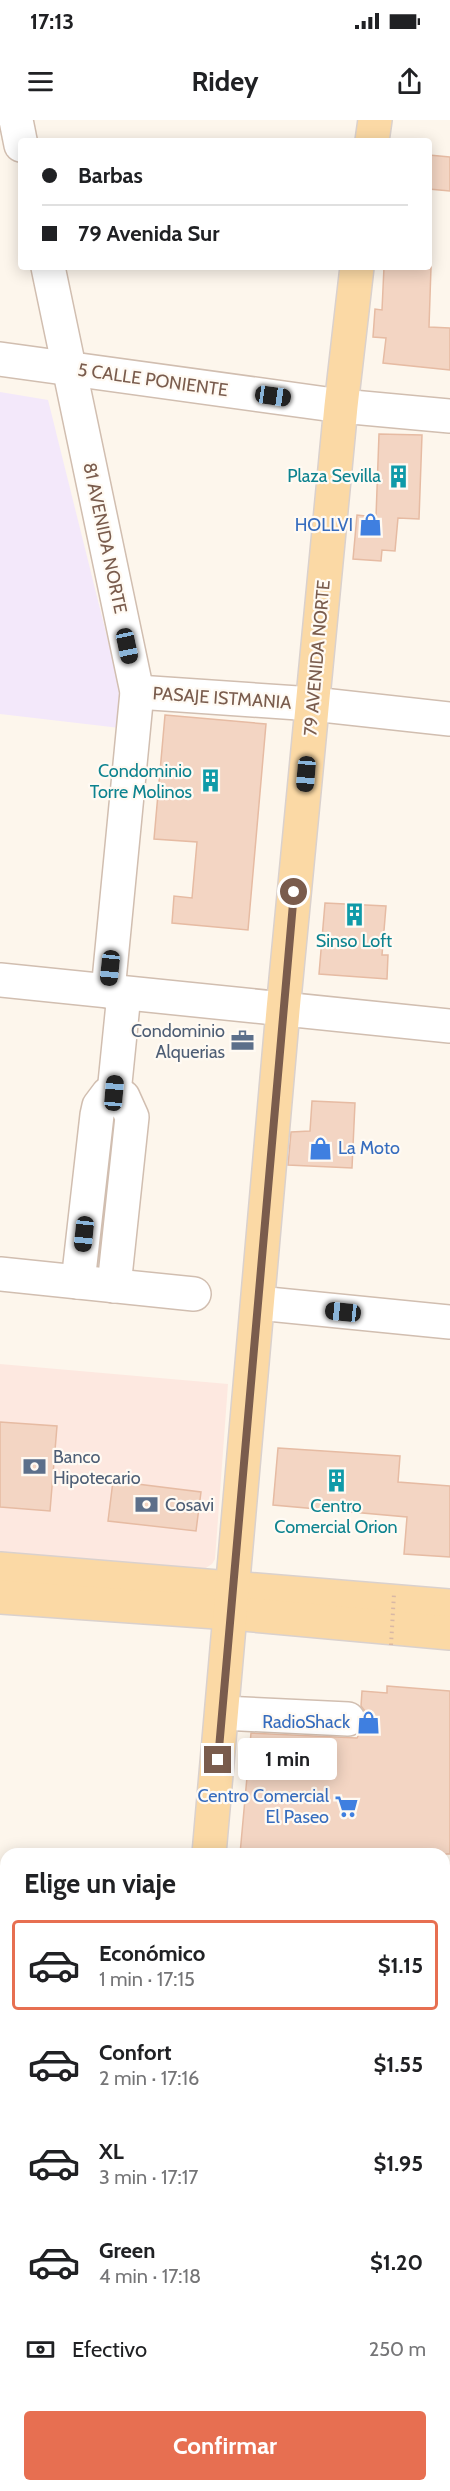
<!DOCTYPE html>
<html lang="es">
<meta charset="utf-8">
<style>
body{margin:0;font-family:Cabin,sans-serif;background:#f6f6f6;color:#202124;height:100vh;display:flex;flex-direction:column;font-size:22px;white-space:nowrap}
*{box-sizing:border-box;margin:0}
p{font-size:20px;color:#757577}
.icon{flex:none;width:33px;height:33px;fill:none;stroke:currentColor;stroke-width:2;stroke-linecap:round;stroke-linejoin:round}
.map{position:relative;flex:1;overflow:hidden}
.panel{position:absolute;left:0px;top:1728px;width:450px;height:644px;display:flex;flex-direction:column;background:#fff;border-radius:18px 18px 0 0;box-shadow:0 3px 15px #0003}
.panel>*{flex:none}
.banner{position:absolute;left:18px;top:18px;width:414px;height:132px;border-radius:6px;box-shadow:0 3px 15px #0003;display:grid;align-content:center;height:132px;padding:0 24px;background:#fff}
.end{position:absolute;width:27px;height:27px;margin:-14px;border:8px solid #7a5c4d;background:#fff;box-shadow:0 0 0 3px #fff}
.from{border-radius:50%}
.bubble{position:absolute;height:42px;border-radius:6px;background:#fff;box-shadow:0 3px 15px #0003;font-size:20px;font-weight:800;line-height:42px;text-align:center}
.car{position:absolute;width:18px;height:36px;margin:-18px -9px;border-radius:8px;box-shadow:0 0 4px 2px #0007;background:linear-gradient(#222 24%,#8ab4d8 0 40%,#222 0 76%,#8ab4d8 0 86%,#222 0)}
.banner b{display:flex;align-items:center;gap:21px;height:57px;font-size:22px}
.banner b+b{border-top:2px solid #e0e0e0}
.banner i{width:15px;height:15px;background:#202124}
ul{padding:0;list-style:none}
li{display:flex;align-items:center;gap:18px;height:90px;margin:0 12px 9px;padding:0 12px;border:3px solid transparent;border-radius:6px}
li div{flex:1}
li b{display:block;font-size:22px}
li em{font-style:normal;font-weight:800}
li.active{border-color:#e76f51}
li>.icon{width:54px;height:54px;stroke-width:1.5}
h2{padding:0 24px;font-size:27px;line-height:72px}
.pay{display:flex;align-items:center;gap:15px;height:66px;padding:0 24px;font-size:22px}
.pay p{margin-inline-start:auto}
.action{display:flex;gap:12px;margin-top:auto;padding:12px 24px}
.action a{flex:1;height:69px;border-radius:6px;background:#e76f51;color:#fff;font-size:24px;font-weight:800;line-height:69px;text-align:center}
.status{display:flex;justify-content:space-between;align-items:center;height:42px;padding:0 30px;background:#fff;direction:ltr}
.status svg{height:16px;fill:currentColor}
header{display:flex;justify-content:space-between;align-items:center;height:78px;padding:0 24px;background:#fff;font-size:27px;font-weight:800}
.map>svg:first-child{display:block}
.commercial{fill:#fde8e0}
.education{fill:#f3e8fa}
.building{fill:#f3d5c3;stroke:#e6bba3;stroke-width:1.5}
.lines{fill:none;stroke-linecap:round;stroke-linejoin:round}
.minor-casing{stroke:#d1beb0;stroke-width:36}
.major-casing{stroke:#dad1cd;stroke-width:36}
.minor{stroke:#fff;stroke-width:33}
.major{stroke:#fbd9a5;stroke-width:33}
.path-bridge{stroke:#d9b8a5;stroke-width:4;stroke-dasharray:1.5 4.5;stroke-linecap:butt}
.route{stroke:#7a5c4d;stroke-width:8}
.labels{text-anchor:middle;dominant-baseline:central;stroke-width:4.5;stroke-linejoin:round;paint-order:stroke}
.street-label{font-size:18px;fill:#7a5c4d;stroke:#fffaf3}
.culture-label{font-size:18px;fill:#0d838f;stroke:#fffaf3;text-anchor:end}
.shop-label{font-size:18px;fill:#366cbe;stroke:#fffaf3;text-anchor:end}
.service-label{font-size:18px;fill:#4e5e75;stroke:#fffaf3;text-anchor:start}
</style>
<div class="status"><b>17:13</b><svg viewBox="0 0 49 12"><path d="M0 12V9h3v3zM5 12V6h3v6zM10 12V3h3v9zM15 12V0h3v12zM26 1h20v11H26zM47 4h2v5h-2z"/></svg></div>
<header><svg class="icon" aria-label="menu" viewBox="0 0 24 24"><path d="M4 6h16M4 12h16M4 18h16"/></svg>Ridey<svg class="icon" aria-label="share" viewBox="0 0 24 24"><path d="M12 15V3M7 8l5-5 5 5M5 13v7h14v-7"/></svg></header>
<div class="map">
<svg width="450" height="2371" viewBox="0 0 450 2371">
<rect width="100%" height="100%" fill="#fdf6ec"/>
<path class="commercial" d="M 0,1244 L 228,1264 L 215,1439 L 212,1444 L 201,1451 L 0,1433 Z"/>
<path class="education" d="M 0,272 L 48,280 L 117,557 L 121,582 L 120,608 L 0,594 Z"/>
<g class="building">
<path d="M 429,35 L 450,37 L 450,71 L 429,69 Z"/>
<path d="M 384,147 L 431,147 L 429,207 L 450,208 L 450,250 L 383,243 L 386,218 L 373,217 L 375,189 L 382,190 Z"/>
<path d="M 379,314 L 422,315 L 419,399 L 398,398 L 395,431 L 382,430 L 381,441 L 353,439 L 357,395 L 376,397 Z"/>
<path d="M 165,595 L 266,604 L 248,810 L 172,803 L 174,776 L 192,778 L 197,722 L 154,719 Z"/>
<path d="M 325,783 L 386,786 L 382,835 L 388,835 L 387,859 L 319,854 Z"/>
<path d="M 312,981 L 355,983 L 352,1048 L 288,1045 L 291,1012 L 310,1011 Z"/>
<path d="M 0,1302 L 57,1306 L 50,1391 L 0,1387 Z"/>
<path d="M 278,1328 L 400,1336 L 398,1362 L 450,1366 L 450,1437 L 404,1434 L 407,1397 L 273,1385 Z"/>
<path d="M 113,1361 L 201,1372 L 196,1411 L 108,1401 Z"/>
<path d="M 387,1566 L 450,1571 L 450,1734 L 240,1734 L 251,1613 L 357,1618 L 367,1600 L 365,1591 L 361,1586 L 362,1571 L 387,1573 Z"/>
</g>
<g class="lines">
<defs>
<g id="minor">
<path d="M 16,0 L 21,25"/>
<path d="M 48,147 L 137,572 L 108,871"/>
<path d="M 0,239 L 341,286 L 450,296"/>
<path d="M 137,572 L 313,584 L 450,599"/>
<path d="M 0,860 L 450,906"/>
<path d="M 114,973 L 124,874"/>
<path d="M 0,1154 L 194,1174"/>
<path d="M 78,1162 L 97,995 L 99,986 L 108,974 L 114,973 L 123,977 L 132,997 L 114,1166"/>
<path d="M 258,1183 L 450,1202"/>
<path d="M 222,1593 L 348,1599"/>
<path d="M 0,1882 L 6,1883"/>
<path d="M 444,1922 L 450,1923"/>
<path d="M 0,2225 L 6,2226"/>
<path d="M 444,2265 L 450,2265"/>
</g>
<g id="major">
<path d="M 372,21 L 375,0"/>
<path d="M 0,1449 L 450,1486"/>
<path d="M 0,1477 L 231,1493 L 450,1513"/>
<path d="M 209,1734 L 283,890 L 341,286 L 357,147"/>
<path d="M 222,2366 L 224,2371"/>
</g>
</defs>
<use href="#minor" class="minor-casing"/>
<use href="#major" class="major-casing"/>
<use href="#minor" class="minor"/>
<use href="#major" class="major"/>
<path class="path-bridge" d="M 391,1525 L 394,1474"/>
</g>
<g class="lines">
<path class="route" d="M 218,1640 L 294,772"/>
</g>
<defs>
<symbol id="building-bare" viewBox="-9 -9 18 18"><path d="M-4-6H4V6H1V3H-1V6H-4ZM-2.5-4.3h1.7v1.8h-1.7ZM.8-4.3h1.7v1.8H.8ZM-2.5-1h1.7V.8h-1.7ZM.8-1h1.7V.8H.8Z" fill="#0f9aa8" stroke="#fffaf3" stroke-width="2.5" paint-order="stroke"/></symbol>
<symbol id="shop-bare" viewBox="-9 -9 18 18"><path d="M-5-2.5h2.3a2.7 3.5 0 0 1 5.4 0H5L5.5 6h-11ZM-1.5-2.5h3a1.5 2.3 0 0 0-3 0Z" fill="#3f7fe0" stroke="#fffaf3" stroke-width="2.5" paint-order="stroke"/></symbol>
<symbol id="office-bare" viewBox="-9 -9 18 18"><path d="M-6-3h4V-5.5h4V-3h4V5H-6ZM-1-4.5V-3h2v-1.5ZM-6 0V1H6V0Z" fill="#5c6f8a" stroke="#fffaf3" stroke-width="2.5" paint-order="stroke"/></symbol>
<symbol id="bank-bare" viewBox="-9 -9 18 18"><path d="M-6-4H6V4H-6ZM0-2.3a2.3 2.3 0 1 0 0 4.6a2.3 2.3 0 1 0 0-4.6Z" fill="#5c6f8a" stroke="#fffaf3" stroke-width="2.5" paint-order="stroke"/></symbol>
<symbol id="supermarket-bare" viewBox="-9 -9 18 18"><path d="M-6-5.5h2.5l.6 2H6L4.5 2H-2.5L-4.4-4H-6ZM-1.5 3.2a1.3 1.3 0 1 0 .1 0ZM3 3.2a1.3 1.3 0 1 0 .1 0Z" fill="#3f7fe0" stroke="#fffaf3" stroke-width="2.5" paint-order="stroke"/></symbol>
</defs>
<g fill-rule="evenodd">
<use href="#building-bare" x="382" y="340" width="33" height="33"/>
<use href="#shop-bare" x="354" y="388" width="33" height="33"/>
<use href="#building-bare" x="194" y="644" width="33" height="33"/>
<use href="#building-bare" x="338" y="778" width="33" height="33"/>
<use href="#office-bare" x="226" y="904" width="33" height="33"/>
<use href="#shop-bare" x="304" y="1012" width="33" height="33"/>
<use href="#bank-bare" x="18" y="1330" width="33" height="33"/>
<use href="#building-bare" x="320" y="1344" width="33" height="33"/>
<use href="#bank-bare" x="130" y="1368" width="33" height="33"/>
<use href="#shop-bare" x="352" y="1586" width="33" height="33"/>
<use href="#supermarket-bare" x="330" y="1670" width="33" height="33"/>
</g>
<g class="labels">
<g class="street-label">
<text transform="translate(153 260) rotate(8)">5 CALLE PONIENTE</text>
<text transform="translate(105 418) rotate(78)">81 AVENIDA NORTE</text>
<text transform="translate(317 538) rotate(-85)">79 AVENIDA NORTE</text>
<text transform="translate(222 578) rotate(4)">PASAJE ISTMANIA</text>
</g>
<g class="culture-label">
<text x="381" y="356">Plaza Sevilla</text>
<text x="192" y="651">Condominio<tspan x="192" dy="21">Torre Molinos</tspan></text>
<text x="354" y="821" text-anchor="middle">Sinso Loft</text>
<text x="336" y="1386" text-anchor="middle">Centro<tspan x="336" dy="21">Comercial Orion</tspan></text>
</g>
<g class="shop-label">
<text x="353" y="405">HOLLVI</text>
<text x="338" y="1028" text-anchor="start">La Moto</text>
<text x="350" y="1602">RadioShack</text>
<text x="329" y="1676">Centro Comercial<tspan x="329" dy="21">El Paseo</tspan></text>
</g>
<g class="service-label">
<text x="225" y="911" text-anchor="end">Condominio<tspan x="225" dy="21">Alquerias</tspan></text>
<text x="53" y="1337">Banco<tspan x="53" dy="21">Hipotecario</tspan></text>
<text x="165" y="1385">Cosavi</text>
</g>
</g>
</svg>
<i class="end from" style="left:294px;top:772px"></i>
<i class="end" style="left:218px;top:1640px"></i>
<div class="bubble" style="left:238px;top:1618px;width:99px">1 min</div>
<i class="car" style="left:273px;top:276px;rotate:98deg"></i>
<i class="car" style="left:127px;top:526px;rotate:168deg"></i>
<i class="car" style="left:306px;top:654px;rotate:185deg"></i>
<i class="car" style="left:110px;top:848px;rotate:186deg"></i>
<i class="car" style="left:114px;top:973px;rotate:5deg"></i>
<i class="car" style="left:84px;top:1114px;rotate:186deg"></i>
<i class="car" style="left:343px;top:1192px;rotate:276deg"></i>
<div class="banner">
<b><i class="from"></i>Barbas</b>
<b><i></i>79 Avenida Sur</b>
</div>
<section class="panel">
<h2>Elige un viaje</h2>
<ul>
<li class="active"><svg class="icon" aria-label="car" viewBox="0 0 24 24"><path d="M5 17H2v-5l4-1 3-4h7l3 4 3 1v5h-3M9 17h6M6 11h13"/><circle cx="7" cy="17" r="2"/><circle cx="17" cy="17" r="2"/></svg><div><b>Económico</b><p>1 min · 17:15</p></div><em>$1.15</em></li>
<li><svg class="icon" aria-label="car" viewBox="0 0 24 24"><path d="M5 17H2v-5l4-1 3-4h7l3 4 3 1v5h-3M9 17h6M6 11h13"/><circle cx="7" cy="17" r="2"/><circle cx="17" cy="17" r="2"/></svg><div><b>Confort</b><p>2 min · 17:16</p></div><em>$1.55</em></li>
<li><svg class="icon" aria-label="car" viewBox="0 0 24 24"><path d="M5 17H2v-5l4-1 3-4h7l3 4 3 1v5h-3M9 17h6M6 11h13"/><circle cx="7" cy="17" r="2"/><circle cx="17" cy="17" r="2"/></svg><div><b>XL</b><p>3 min · 17:17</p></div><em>$1.95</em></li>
<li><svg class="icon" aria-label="car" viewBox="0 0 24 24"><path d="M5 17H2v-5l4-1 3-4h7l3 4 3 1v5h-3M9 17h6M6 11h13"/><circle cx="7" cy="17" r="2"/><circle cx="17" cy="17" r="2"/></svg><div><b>Green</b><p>4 min · 17:18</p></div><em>$1.20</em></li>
</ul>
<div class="pay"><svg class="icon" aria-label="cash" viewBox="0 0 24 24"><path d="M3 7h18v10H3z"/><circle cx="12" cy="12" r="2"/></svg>Efectivo<p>250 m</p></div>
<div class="action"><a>Confirmar</a></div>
</section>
</div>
